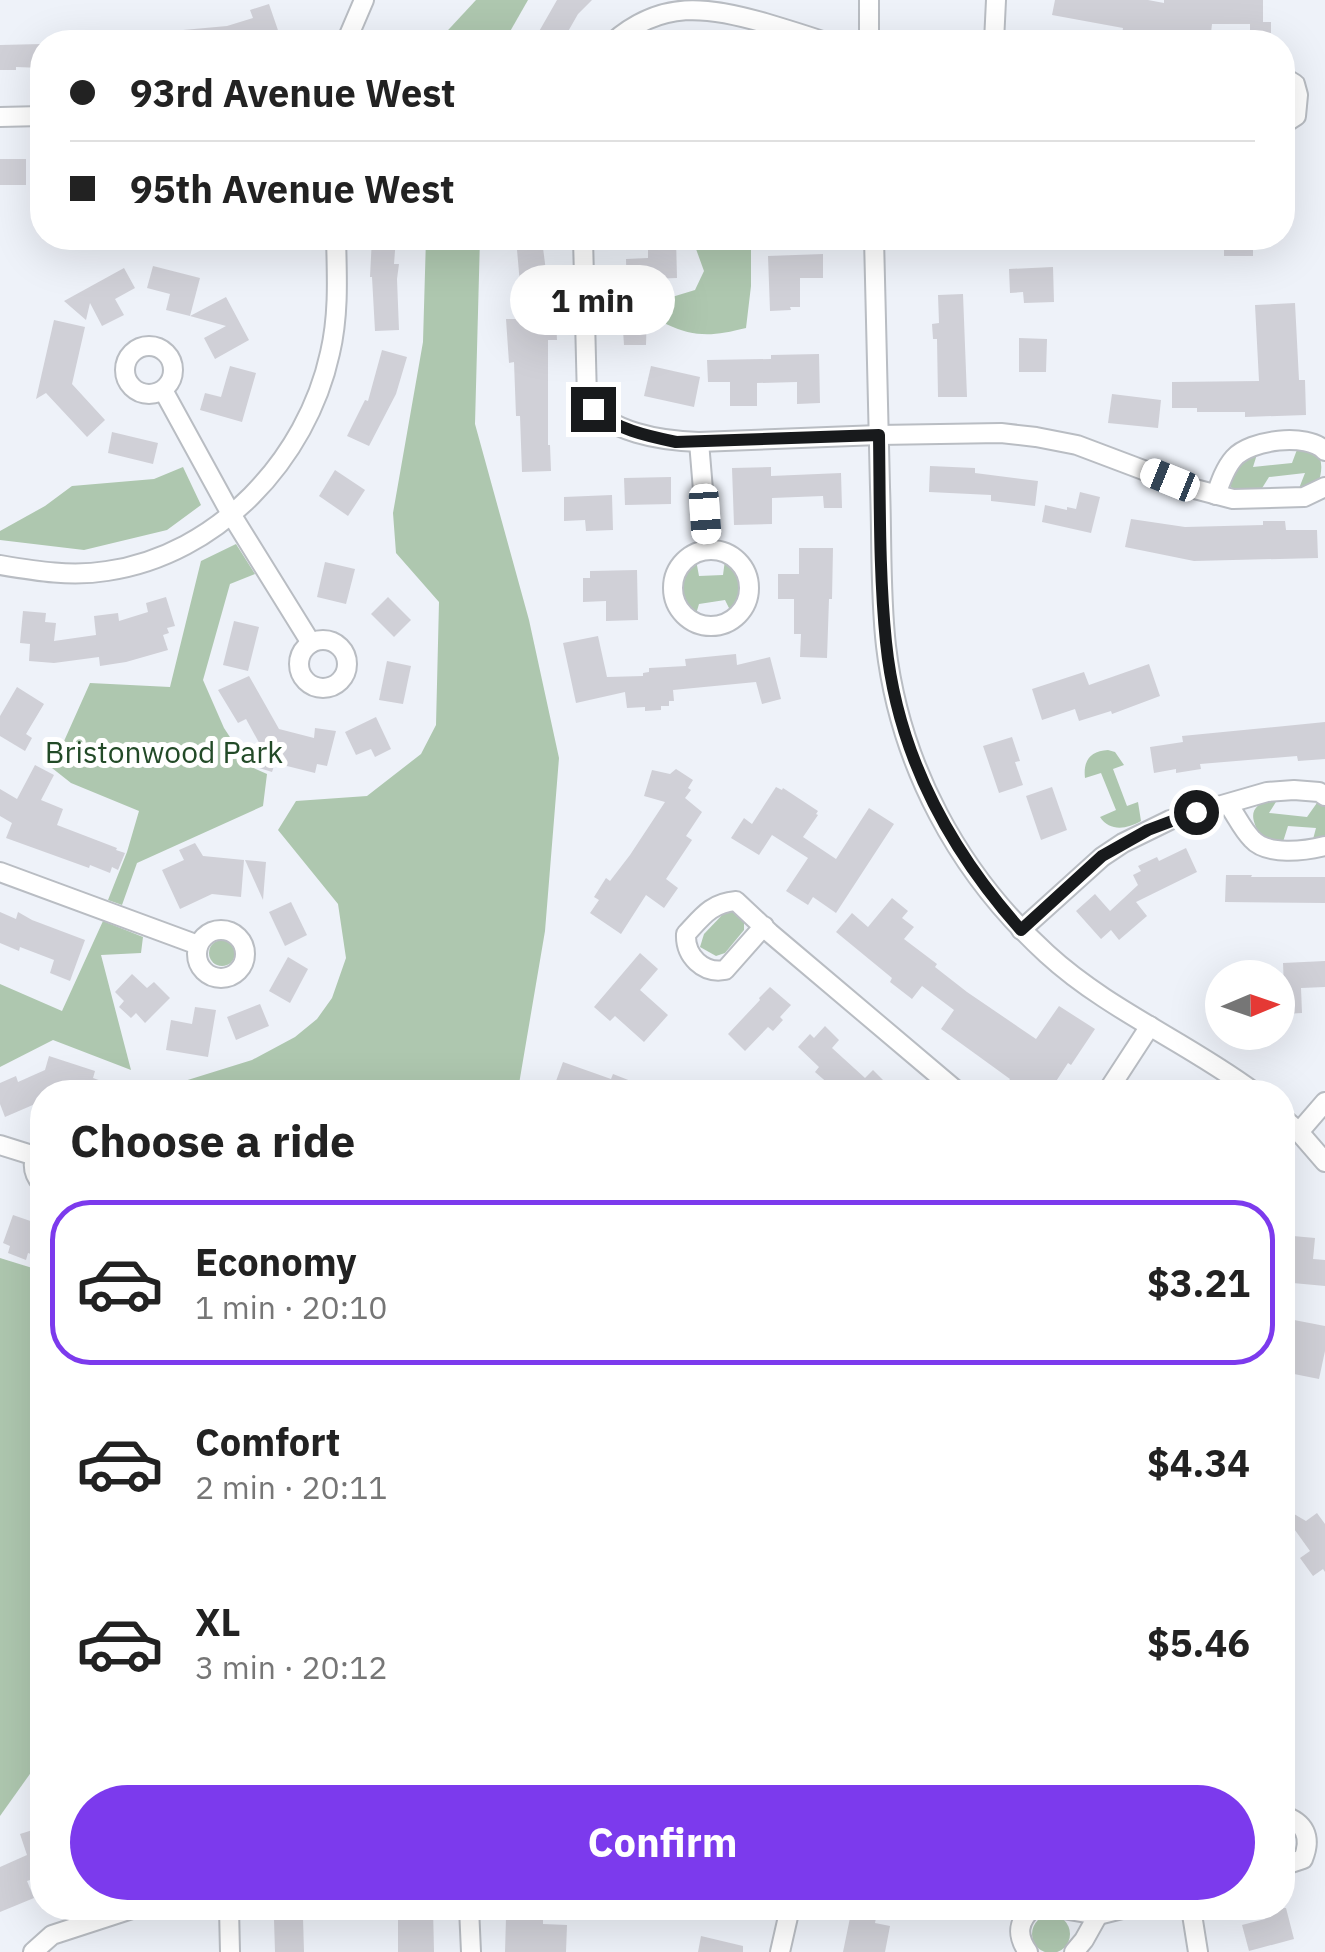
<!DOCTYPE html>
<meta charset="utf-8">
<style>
body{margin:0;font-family:"IBM Plex Sans",sans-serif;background:#f6f6f6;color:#222;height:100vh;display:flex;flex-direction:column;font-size:38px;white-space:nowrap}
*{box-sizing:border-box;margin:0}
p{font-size:32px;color:#767676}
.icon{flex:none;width:55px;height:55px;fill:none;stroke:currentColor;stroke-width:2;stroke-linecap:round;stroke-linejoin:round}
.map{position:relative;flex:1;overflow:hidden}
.details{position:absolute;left:30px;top:1080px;width:1265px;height:840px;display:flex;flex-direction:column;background:#fff;border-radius:40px;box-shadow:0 10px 40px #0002}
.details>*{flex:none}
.hud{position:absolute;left:30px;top:30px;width:1265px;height:220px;border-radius:40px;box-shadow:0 10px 40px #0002;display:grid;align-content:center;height:220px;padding:0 40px;background:#fff}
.needle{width:65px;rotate:88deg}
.tools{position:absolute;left:1205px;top:960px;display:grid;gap:20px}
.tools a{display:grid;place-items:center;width:90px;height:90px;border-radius:50%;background:#fff;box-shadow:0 10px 40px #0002;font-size:50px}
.end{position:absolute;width:45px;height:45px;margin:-22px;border:12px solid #181a1c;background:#fff;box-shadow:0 0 0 5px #fff}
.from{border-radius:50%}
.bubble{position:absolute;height:70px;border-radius:35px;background:#fff;box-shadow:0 10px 40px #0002;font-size:32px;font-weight:700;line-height:70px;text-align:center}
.car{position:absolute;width:30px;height:60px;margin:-30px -15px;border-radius:12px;box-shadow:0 0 8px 2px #0007;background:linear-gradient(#fff 24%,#345 0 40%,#fff 0 76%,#345 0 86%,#fff 0)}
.hud b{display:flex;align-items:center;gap:35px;height:95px;font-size:38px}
.hud b+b{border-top:2px solid #e0e0e0}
.hud i{width:25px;height:25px;background:#222}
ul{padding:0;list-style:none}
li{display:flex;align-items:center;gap:30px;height:165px;margin:0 20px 15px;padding:0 20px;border:5px solid transparent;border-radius:40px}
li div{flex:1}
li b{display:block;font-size:38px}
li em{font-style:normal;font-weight:700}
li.active{border-color:#7c3aed}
li>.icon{width:90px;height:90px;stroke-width:1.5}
h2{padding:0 40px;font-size:45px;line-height:120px}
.cta{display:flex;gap:20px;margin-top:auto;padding:20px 40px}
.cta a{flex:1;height:115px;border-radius:60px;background:#7c3aed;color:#fff;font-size:40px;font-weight:700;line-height:115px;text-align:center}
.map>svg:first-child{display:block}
.green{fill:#aec7af}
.building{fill:#d0d0d7}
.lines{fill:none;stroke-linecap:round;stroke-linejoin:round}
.minor-casing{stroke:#b9bdc3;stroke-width:22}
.minor{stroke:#fff;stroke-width:18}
.route{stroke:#181a1c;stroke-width:12}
.labels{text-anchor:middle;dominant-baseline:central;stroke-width:10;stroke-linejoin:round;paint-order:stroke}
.park-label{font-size:30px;fill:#224a27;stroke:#fff}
</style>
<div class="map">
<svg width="1325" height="1952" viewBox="0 0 1325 1952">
<rect width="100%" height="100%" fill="#eef2f9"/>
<g class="green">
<path d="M 476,0 L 528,0 L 504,42 L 437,42 Z"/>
<path d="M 426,238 L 480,238 L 475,424 L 529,620 L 559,758 L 545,931 L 519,1084 L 504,1092 L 177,1092 L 178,1083 L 252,1060 L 295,1037 L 317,1019 L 332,998 L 346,958 L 338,904 L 278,830 L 296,801 L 367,796 L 421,754 L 436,725 L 439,602 L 396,553 L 393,513 L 423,342 Z"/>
<path d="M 692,238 L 767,238 L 767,241 L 751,248 L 751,286 L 746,328 C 714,336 696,338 666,324 L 672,297 L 695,290 L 704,271 Z"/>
<path d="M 1298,447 C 1322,446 1325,464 1318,484 L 1298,491 L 1305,473 L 1269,477 L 1259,493 L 1236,492 L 1230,486 C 1228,465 1244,459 1259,448 L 1253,467 L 1292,463 Z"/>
<path d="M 183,467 L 201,505 L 167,530 L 84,550 L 0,540 L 0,531 L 45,506 L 72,486 L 154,479 Z"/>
<path d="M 236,544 L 255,574 L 230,584 L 203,680 L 224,728 L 249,766 L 267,774 L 263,806 L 137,863 L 122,905 L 108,900 L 127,852 L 139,811 L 71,783 L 52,768 L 90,683 L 170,687 L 201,561 Z"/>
<path d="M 696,560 L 699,576 L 723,575 L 725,560 C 744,574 747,594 731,612 L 725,600 L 699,604 L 696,614 C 675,600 677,576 696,560 Z"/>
<path d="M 1108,750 L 1115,752 L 1124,765 L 1113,769 L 1127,806 L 1138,802 L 1141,821 C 1127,829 1110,832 1100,817 L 1116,810 L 1101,773 L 1085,778 C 1083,761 1090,751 1108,750 Z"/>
<path d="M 1279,797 L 1269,813 L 1307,817 L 1319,800 L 1325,803 L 1325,839 L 1312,843 L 1316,828 L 1288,826 L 1282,845 L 1262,838 C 1247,814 1250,804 1279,797 Z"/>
<path d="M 729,910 L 736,911 L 744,918 L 744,930 L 725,953 L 716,956 L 700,947 L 704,934 L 725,912 Z"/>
<path d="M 103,921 L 143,937 L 141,953 L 101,955 L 131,1070 L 53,1040 L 0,1067 L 0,984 L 62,1011 Z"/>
<circle cx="222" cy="953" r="13"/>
<path d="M 0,1258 L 42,1271 L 42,1757 L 0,1816 Z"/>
<circle cx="1051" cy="1934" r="19"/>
</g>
<g class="building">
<path d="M 557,0 L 592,0 L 578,14 L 562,42 L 533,42 Z"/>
<path d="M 1055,0 L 1148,0 L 1164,3 L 1164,0 L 1263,0 L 1263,22 L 1271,22 L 1271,42 L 1250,42 L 1250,24 L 1212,24 L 1210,42 L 1180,38 L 1179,42 L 1121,42 L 1123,28 L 1052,15 Z"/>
<path d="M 269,4 L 281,39 L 269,42 L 161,42 L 161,32 L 227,26 L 253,18 L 250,10 Z"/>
<path d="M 42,44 L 42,68 L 16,67 L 16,70 L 0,70 L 0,45 Z"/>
<rect x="0" y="159" width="26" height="26"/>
<path d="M 372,238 L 396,238 L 394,264 L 399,264 L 397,279 L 399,330 L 375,331 L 372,277 L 370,277 Z"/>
<path d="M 516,238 L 539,238 L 539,248 L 543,248 L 546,271 L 547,271 L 551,317 L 556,317 L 557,340 L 548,340 L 548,445 L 550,445 L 551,471 L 522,472 L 520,416 L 516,416 L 514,362 L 509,363 L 506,319 L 523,319 Z"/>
<path d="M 648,238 L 676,238 L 677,278 L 648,279 L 646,345 L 624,345 L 621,301 L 627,301 L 626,259 L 648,258 Z"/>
<rect x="1224" y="238" width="29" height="18"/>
<path d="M 823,254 L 823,278 L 800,278 L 800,307 L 790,307 L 791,310 L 770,311 L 768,256 Z"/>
<path d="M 153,266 L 200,278 L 190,316 L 166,310 L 170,294 L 147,288 Z"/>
<path d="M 1053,267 L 1054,302 L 1024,303 L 1023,292 L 1010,293 L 1009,269 Z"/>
<path d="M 124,268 L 135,288 L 115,299 L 124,315 L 102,326 L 90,303 L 86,320 L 64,301 Z"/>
<path d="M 963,294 L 967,397 L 938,397 L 937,339 L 933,339 L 932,324 L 939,323 L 938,295 Z"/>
<path d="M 226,297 L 249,340 L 215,359 L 204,338 L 226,326 L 190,316 Z"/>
<path d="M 1295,303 L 1299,380 L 1305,380 L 1306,415 L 1245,417 L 1245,412 L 1197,412 L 1197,408 L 1172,408 L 1172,382 L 1259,381 L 1255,305 Z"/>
<path d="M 54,320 L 85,327 L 72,384 L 105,420 L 87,437 L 46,393 L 36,399 Z"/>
<path d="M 1019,338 L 1047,339 L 1046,372 L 1019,372 Z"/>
<path d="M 382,350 L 407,357 L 396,394 L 369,446 L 347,436 L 365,400 L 368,401 Z"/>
<path d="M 819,354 L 820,403 L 797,404 L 797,382 L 757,383 L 757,406 L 730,406 L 730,382 L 708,382 L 707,360 L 771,359 L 771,355 Z"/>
<path d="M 230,366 L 256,373 L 242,422 L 200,410 L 205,393 L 221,397 Z"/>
<path d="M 651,366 L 700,377 L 694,407 L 644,396 Z"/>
<path d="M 1112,394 L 1161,400 L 1158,428 L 1108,423 Z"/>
<path d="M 112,432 L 158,443 L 153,464 L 108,453 Z"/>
<path d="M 930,466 L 975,468 L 975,473 L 1038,481 L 1035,506 L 991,501 L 991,495 L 929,492 Z"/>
<path d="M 771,467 L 771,476 L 841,473 L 842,508 L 824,508 L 823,496 L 772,498 L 772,524 L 734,525 L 732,468 Z"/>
<path d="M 335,470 L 365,490 L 348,516 L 319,496 Z"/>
<path d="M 671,477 L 671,504 L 625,505 L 624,478 Z"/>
<path d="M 1080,492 L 1100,497 L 1091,533 L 1042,522 L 1045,505 L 1067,510 L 1067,507 L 1076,509 Z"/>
<path d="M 612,495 L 613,530 L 586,531 L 585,520 L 564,521 L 564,497 Z"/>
<path d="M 1131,519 L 1185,527 L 1263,525 L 1263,521 L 1285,521 L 1286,530 L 1317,530 L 1318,558 L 1194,561 L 1125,547 Z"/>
<path d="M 799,548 L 833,548 L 832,599 L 829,599 L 827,658 L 800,657 L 801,634 L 794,634 L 794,599 L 778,599 L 778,574 L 799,574 Z"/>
<path d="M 325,562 L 355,569 L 346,604 L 317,597 Z"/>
<path d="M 637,570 L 638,620 L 606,621 L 606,601 L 583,602 L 583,578 L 590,578 L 590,571 Z"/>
<path d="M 166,597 L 175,626 L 167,628 L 169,633 L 163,635 L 168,650 L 126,662 L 100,666 L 99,657 L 54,663 L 29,661 L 30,644 L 20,643 L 23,611 L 46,613 L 45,622 L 56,623 L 54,641 L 96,635 L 94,616 L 118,613 L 119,621 L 148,612 L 146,603 Z"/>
<path d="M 388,597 L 411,620 L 394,637 L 371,614 Z"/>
<path d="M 234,621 L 259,627 L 248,671 L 223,665 Z"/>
<path d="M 598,636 L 607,677 L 643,676 L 643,673 L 649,672 L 649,668 L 686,666 L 685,659 L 736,654 L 737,665 L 770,657 L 781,699 L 762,704 L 756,682 L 673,690 L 674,701 L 669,701 L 669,706 L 661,706 L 661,710 L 645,711 L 645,707 L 627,708 L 625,692 L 576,703 L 563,643 Z"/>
<path d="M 387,661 L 411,666 L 403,704 L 379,700 Z"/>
<path d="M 1149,664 L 1160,696 L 1112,714 L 1111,711 L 1079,721 L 1075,709 L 1042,720 L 1032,689 L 1084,672 L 1089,685 Z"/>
<path d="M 249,676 L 279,729 L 314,738 L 315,728 L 336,731 L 327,766 L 317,764 L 315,773 L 275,763 L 272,772 L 256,767 L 262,748 L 246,719 L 238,723 L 218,690 Z"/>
<path d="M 17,687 L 44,704 L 26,734 L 32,738 L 25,751 L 0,736 L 0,716 Z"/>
<path d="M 376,717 L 391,749 L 375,757 L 371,749 L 356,755 L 345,732 Z"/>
<path d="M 1325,722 L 1325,759 L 1298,761 L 1297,756 L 1200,764 L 1201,769 L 1176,773 L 1176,769 L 1154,773 L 1150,747 L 1183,742 L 1182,736 Z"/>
<path d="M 1012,737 L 1020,761 L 1015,762 L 1023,785 L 999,793 L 983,746 Z"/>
<path d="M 35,765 L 54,775 L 41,800 L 63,809 L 57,825 L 117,848 L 116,850 L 125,853 L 118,870 L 112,867 L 110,873 L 90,865 L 89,868 L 6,838 L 12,823 L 0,816 L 0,789 L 17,799 Z"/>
<path d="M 676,769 L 693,780 L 688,788 L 691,790 L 685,798 L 702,812 L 686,836 L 692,840 L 666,879 L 678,888 L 664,908 L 646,895 L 621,934 L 590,913 L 599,900 L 594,897 L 606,878 L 610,881 L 630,855 L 665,802 L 644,796 L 652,770 L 670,774 Z"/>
<path d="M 776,787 L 782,790 L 783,788 L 818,811 L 816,814 L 818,815 L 803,837 L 836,859 L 869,808 L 894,824 L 836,913 L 813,897 L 808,905 L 786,891 L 808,858 L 772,835 L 759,855 L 731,838 L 744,818 L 752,824 Z"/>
<path d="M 1052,787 L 1067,830 L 1041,840 L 1026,796 Z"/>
<path d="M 195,843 L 203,856 L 244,860 L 241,897 L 212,894 L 180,909 L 162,870 L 184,860 L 179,850 Z"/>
<path d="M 1186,848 L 1197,872 L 1136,902 L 1147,916 L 1119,940 L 1111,930 L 1101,939 L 1076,911 L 1095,894 L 1110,911 L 1138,885 L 1133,875 L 1141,871 L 1138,866 L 1157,857 L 1159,861 Z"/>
<path d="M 245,860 L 266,862 L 263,900 Z"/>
<path d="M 1226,875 L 1252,875 L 1251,877 L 1325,877 L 1325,903 L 1225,902 Z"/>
<path d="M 892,898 L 908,911 L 902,918 L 914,927 L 904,939 L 937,964 L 935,967 L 967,992 L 1036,1039 L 1059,1006 L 1095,1029 L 1071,1065 L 1068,1063 L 1049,1092 L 1040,1092 L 1030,1086 L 1026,1092 L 1001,1092 L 1010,1079 L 941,1029 L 954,1010 L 922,986 L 912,999 L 890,982 L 892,978 L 836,932 L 852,913 L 868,927 Z"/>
<path d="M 291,902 L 307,935 L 285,946 L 269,912 Z"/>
<path d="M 0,912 L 16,919 L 18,912 L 32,920 L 85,940 L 70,981 L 50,973 L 54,960 L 20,947 L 19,951 L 0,943 Z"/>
<path d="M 640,953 L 658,969 L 640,990 L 668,1015 L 644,1042 L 615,1016 L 610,1021 L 594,1007 Z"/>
<path d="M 288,957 L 308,969 L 290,1003 L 269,991 Z"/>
<path d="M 1325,961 L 1325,987 L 1301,988 L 1302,1013 L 1285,1014 L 1283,963 Z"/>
<path d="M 132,974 L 147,988 L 154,982 L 170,998 L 145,1023 L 136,1013 L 131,1018 L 119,1007 L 124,1001 L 115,992 Z"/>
<path d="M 770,987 L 791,1005 L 780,1017 L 783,1020 L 773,1031 L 768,1027 L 745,1051 L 728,1034 L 760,1000 L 759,998 Z"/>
<path d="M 260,1004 L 269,1026 L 236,1040 L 227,1017 Z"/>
<path d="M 195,1007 L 216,1010 L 208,1057 L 166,1050 L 171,1020 L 192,1024 Z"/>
<path d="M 825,1026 L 839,1040 L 832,1048 L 865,1078 L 873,1070 L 895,1092 L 838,1092 L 815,1072 L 819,1067 L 798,1047 L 810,1034 L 814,1038 Z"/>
<path d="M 49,1056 L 95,1071 L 93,1078 L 127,1090 L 126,1092 L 42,1092 L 42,1101 L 5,1117 L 0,1104 L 0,1083 L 16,1076 L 18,1082 L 45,1070 Z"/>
<path d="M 563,1062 L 611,1079 L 613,1074 L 659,1092 L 552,1092 Z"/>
<path d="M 13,1215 L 42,1225 L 42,1258 L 28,1253 L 26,1260 L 8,1253 L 10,1246 L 3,1243 Z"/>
<path d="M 1282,1235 L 1315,1238 L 1313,1259 L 1325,1260 L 1325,1286 L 1282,1282 Z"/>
<path d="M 1294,1320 L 1325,1326 L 1325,1351 L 1319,1379 L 1284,1372 Z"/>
<path d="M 1282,1507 L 1306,1521 L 1317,1513 L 1325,1524 L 1325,1572 L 1323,1569 L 1313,1576 L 1300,1558 L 1310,1551 L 1282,1512 Z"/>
<path d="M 42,1827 L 42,1876 L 27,1881 L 34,1898 L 0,1912 L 0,1867 L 27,1855 L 20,1834 Z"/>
<path d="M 398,1908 L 433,1908 L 434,1952 L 398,1952 Z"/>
<path d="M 852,1908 L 878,1908 L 875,1923 L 890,1926 L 885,1952 L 843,1952 Z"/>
<path d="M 1262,1908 L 1286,1908 L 1294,1939 L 1249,1951 L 1242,1925 L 1265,1919 Z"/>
<path d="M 303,1918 L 304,1952 L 275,1952 L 274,1919 Z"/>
<path d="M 506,1918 L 543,1919 L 543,1924 L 567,1925 L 566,1952 L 505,1952 Z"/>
<path d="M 701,1936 L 743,1946 L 743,1952 L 698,1952 Z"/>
</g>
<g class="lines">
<defs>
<g id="minor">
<path d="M 869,0 L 869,42"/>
<path d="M 346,42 L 364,0"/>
<path d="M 613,42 C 661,0 707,6 765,23 C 785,29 805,35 825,42"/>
<path d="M 994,42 L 996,0"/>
<path d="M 1282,76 L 1295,84 L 1298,95 L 1296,116 L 1282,125"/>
<path d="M 0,117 L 42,116"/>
<path d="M 583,238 L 587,399 C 605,433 664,441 699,442 L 879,435 L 1001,433 L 1036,437 L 1077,445 L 1191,488 L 1233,499 L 1304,497 L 1325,487"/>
<path d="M 874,238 C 876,321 878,404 880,487 C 882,540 880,593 886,646 C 900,765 958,873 1047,954 C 1108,1010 1187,1042 1254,1092"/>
<circle cx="149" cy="370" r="24"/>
<path d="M 163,390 L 231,514 L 311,643"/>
<path d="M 699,442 L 708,550"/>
<path d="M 1216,495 C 1220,483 1225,468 1234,458 C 1250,440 1307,432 1325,451"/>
<circle cx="711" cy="588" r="38"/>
<path d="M 0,565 C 36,571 71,577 107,571 C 218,555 307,459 330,353 C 339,315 337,276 336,238"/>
<circle cx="323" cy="664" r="24"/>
<path d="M 1228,804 C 1236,815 1242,829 1252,839 C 1267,856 1305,851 1325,846"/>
<path d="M 0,872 L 198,945"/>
<path d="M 764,926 L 725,970 C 703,974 685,956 686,934 C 702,917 711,903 736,901 L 770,933 L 958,1092"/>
<circle cx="221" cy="954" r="24"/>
<path d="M 1021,930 L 1102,857 L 1123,843 L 1170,820 L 1267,792 L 1294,790 L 1319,792 L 1325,796"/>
<path d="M 1107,1092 L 1150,1026"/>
<path d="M 1282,1117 L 1299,1132 L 1325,1162"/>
<path d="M 1299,1132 L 1325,1102"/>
<path d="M 0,1145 L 35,1156"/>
<path d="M 42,1146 C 31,1158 31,1172 42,1184"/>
<path d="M 1282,1815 C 1305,1822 1312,1837 1303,1859 L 1282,1866"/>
<path d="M 229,1908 L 230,1952"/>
<path d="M 469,1908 L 471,1952"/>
<path d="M 1057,1908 L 1098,1915 L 1126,1908"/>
<path d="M 1191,1908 L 1198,1952"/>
<path d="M 33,1952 L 52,1935 L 135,1908"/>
<path d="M 780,1952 L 790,1908"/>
<path d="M 1028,1952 C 1016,1935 1018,1921 1033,1908"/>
<path d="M 1074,1952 L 1084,1940 L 1098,1915"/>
</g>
</defs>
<use href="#minor" class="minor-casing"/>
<use href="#minor" class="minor"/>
</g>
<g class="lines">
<path class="route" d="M 593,409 C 615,429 647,436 676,442 L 879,435 C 880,504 879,574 886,642 C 897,752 948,848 1021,930 L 1102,856 L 1148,830 L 1196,812"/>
</g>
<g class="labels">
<g class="park-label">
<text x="164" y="751">Bristonwood Park</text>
</g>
</g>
</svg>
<div class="tools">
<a><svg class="needle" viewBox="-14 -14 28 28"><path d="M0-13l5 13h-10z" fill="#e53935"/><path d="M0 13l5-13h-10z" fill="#767676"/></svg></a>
</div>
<i class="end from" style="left:1196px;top:812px"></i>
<i class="end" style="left:593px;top:409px"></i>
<div class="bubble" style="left:510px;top:265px;width:165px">1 min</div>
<i class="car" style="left:1170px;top:480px;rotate:292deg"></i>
<i class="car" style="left:705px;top:514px;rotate:176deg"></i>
<div class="hud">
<b><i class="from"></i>93rd Avenue West</b>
<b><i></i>95th Avenue West</b>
</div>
<section class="details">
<h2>Choose a ride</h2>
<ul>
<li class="active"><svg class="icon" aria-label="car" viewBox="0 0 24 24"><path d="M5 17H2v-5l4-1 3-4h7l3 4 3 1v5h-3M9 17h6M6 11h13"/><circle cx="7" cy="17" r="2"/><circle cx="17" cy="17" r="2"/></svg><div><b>Economy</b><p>1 min · 20:10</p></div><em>$3.21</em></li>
<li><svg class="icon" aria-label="car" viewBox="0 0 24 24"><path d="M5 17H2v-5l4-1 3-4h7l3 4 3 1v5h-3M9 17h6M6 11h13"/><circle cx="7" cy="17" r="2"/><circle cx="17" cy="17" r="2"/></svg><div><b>Comfort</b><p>2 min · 20:11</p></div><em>$4.34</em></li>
<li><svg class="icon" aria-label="car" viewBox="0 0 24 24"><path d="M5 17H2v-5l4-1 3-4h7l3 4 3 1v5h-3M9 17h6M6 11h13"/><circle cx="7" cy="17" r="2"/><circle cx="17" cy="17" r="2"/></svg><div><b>XL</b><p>3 min · 20:12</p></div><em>$5.46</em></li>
</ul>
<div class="cta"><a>Confirm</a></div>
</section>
</div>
